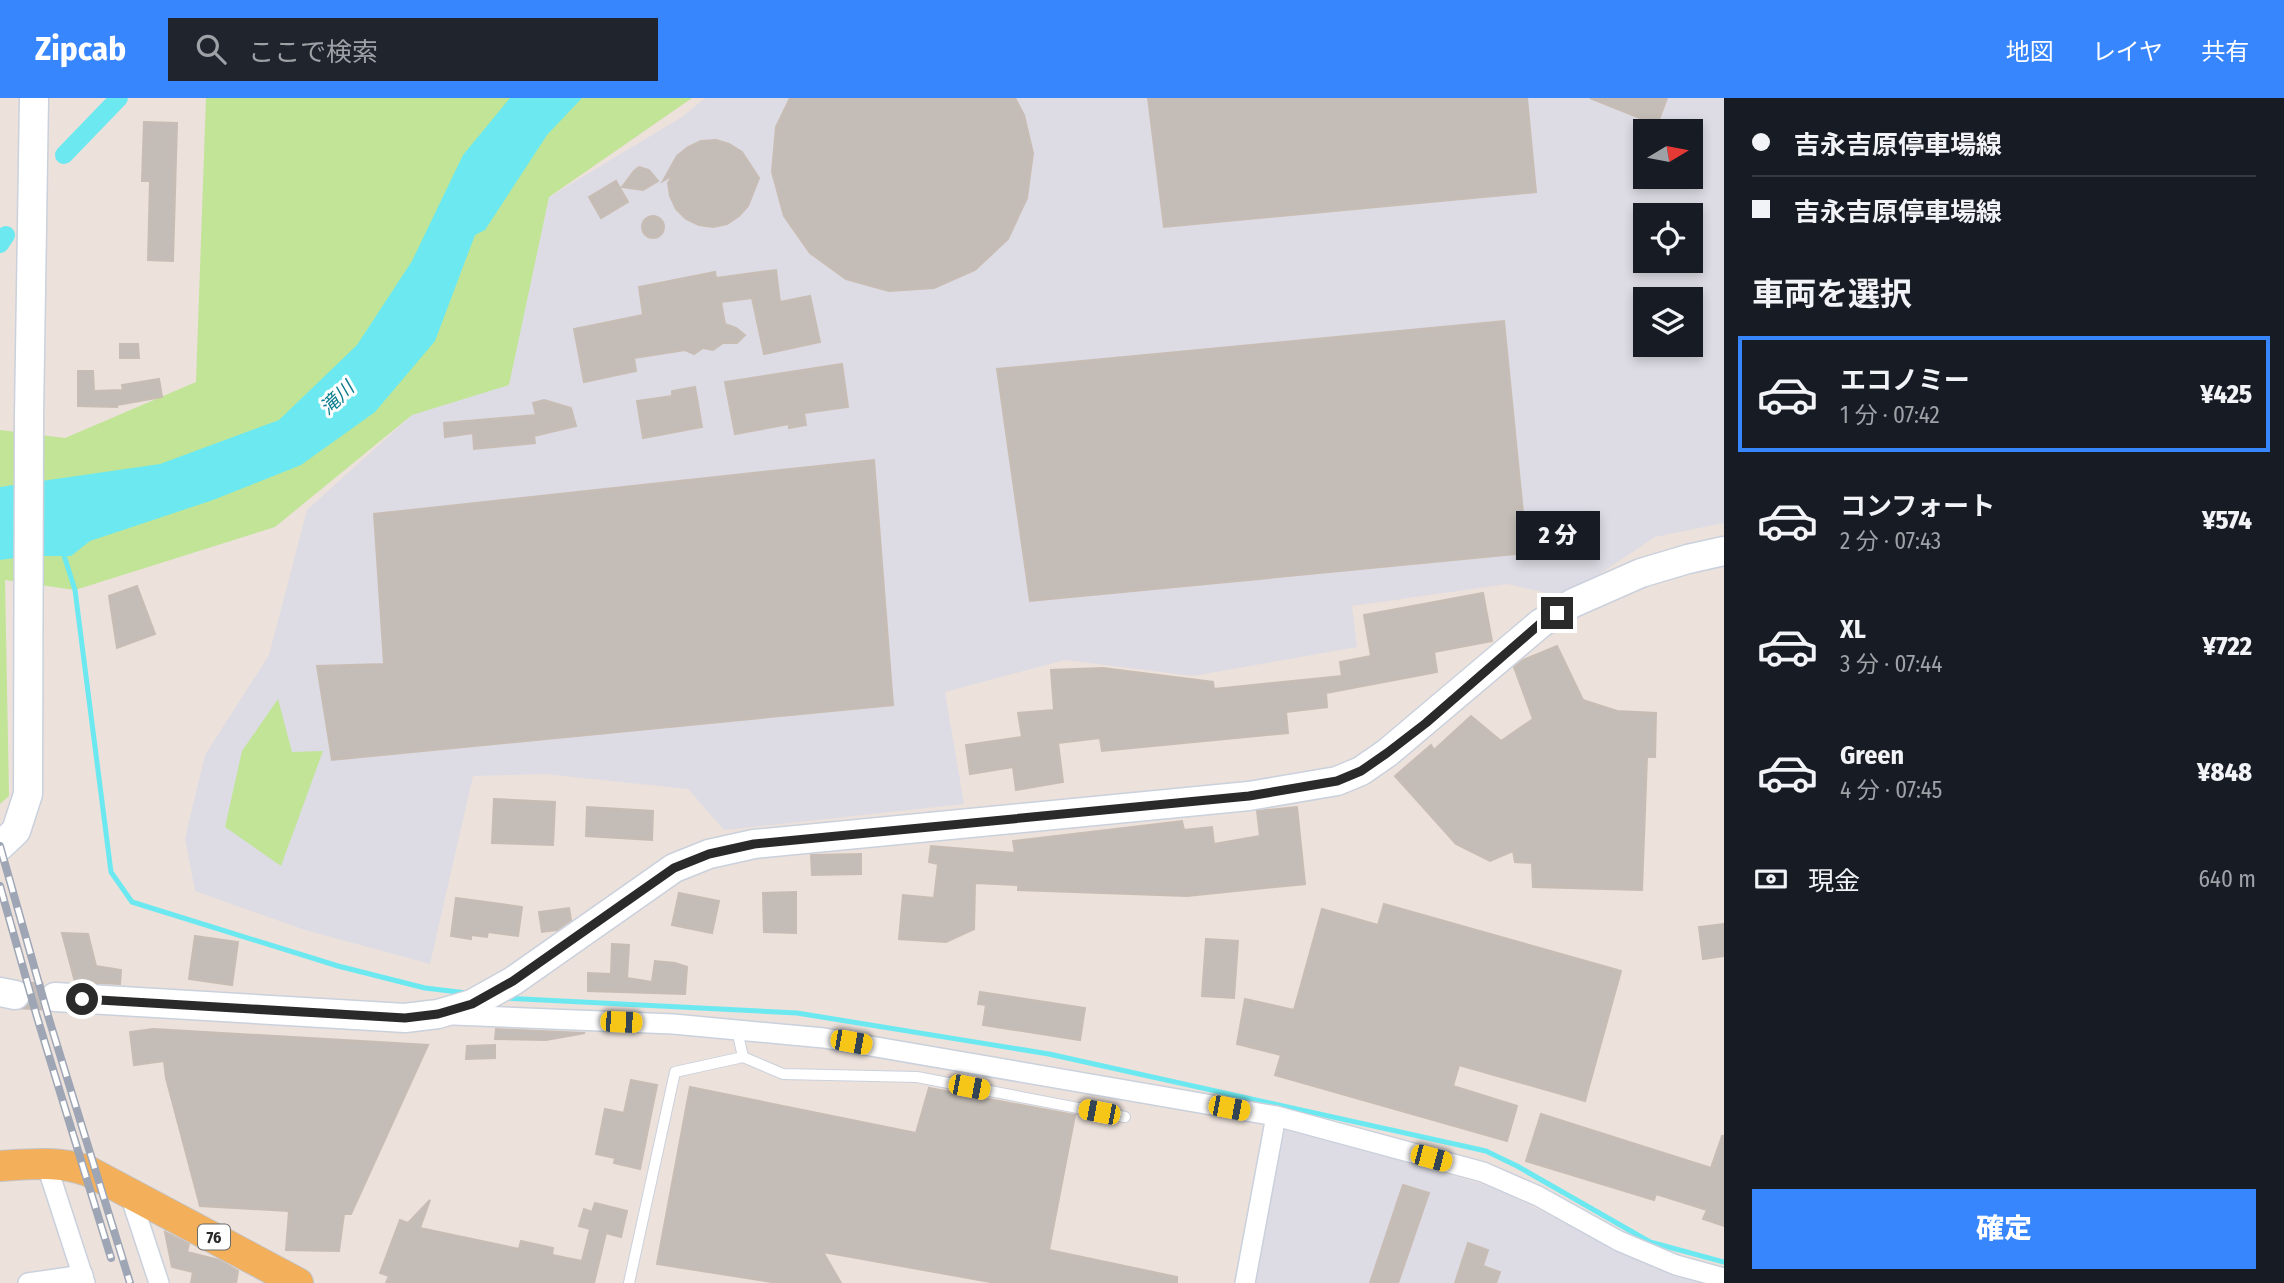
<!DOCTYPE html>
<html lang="ja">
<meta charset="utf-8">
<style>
body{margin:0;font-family:"Fira Sans Condensed","Noto Sans JP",sans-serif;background:#20242c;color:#f1f3f6;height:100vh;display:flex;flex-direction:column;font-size:26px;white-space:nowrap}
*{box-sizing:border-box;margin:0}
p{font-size:23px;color:#9ea1a6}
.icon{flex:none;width:38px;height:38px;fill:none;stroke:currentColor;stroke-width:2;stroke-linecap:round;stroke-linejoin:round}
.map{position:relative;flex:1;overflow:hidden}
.drawer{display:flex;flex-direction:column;background:#171b24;width:560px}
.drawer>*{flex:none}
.top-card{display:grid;align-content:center;height:154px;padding:0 28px;background:#171b24}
.needle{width:46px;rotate:80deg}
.buttons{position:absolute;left:1633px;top:21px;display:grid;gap:14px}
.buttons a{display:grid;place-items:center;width:70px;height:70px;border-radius:0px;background:#171b24;box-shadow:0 4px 10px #0003;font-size:35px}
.end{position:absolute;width:32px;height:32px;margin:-16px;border:9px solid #2a2a2a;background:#fff;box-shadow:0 0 0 4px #fff}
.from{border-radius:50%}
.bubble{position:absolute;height:49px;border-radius:0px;background:#171b24;box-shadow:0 4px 10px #0003;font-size:23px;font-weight:800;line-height:49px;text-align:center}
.car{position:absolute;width:21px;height:42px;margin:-21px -10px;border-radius:9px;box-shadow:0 0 5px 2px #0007;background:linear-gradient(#f5c518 24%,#345 0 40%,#f5c518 0 76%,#345 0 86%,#f5c518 0)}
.top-card b{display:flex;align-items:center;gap:24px;height:66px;font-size:26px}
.top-card b+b{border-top:2px solid #363941}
.top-card i{width:18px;height:18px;background:#f1f3f6}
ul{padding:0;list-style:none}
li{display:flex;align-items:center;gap:21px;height:116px;margin:0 14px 10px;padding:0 14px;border:4px solid transparent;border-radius:0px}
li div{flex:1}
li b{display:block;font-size:26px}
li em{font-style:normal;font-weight:800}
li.active{border-color:#3886fd}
li>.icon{width:63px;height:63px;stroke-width:1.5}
h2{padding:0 28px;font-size:32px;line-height:84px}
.pay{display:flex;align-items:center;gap:18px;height:77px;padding:0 28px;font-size:26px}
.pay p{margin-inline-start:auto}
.button{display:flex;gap:14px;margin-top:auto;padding:14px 28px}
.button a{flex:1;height:80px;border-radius:0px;background:#3886fd;color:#fff;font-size:28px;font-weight:800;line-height:80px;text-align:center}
header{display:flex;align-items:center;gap:42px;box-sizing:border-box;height:98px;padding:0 35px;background:#3886fd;color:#fff}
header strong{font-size:33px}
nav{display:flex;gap:38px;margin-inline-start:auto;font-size:24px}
.search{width:490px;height:63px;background:#20242c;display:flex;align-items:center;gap:18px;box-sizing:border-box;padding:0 24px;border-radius:0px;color:#9ea1a6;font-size:26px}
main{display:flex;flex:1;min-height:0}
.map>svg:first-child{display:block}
.industrial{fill:#dddce4;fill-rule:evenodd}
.green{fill:#c1e497}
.water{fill:#6ce9f0}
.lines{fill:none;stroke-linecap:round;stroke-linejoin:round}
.stream{stroke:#6ce9f0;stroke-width:5}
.canal{stroke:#6ce9f0;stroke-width:18}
.building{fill:#c4bdb7;stroke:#c8bdb5;stroke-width:2}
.secondary-tunnel{stroke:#c5bcb8;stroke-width:28;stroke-dasharray:28 14;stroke-linecap:butt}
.lane-casing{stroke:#cad1dc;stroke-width:12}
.street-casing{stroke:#cad1dc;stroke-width:22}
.secondary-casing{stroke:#cad1dc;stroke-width:31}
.primary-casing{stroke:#c3c3c3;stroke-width:32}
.lane{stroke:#fff;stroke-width:10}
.street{stroke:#fff;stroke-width:19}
.secondary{stroke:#fff;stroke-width:28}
.primary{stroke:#f3af5a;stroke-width:30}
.rail-casing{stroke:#9ea6b5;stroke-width:8}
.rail{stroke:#fff;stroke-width:5;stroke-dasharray:16;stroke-linecap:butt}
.route{stroke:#2a2a2a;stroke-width:9}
.labels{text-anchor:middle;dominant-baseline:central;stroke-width:6;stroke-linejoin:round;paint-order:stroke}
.shield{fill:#fff;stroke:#6a6a6a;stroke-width:2}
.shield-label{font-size:16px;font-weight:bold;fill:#2a2a2a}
.water-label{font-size:19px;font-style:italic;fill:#0c7d8f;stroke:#fff}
</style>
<header>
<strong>Zipcab</strong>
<div class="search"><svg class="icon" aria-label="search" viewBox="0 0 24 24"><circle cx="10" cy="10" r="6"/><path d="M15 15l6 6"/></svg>ここで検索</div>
<nav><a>地図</a><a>レイヤ</a><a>共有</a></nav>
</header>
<main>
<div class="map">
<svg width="1724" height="1185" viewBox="0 0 1724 1185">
<rect width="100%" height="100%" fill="#ece1db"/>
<g class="industrial">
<path d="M 705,0 L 1724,0 L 1724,425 L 1655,439 L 1565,499 L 1507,486 L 1352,508 L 1357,549 L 1193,578 L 1065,562 L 945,594 L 964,706 L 724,732 L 688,691 L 545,676 L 473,678 L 430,866 L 305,832 L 195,793 L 185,740 L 205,657 L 269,557 L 307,412 L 412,317 L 511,275 L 549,99 L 682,19 ZM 1645,33 L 1690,33 L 1690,79 L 1645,79 ZM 1645,117 L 1690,117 L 1690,163 L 1645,163 ZM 1645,201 L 1690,201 L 1690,247 L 1645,247 Z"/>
<path d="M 1275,1026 L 1495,1090 L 1657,1171 L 1713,1185 L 1245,1185 Z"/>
</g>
<g class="green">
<path d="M 206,0 L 692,0 L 549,99 L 509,287 L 412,317 L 275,429 L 75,492 L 5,482 L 9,698 L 0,706 L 0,332 L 65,340 L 196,284 Z"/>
<path d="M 278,601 L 292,654 L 323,653 L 281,768 L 225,729 L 242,653 Z"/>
</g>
<path class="water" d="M 510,0 L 582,0 L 547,37 L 485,132 L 475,137 L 435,243 L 375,314 L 301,367 L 213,402 L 90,443 L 71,458 L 29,458 L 0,462 L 0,389 L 160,366 L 279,322 L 357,247 L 412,163 L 463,57 Z"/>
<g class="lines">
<g class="stream">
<path d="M 62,451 L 75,492 L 111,774 L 132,804 L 338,868 L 425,890 L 467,895"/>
<path d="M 504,900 L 797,915 L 1049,956 L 1486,1053 L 1517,1068 L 1650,1144 L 1724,1164"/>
</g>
<g class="canal">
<path d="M 64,57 L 119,0"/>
<path d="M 0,146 L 6,137"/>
</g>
</g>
<g class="building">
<path d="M 790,0 L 1015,0 L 1024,17 L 1033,55 L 1027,100 L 1008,141 L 975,172 L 934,190 L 889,193 L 846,181 L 810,155 L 784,118 L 772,74 L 776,29 Z"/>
<path d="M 1148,0 L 1527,0 L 1536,94 L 1164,129 Z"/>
<path d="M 1590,0 L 1667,0 L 1657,27 Z"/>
<path d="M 144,24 L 177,25 L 173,163 L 148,162 L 150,83 L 142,83 Z"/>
<path d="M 716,42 L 729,46 L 742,54 L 759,80 L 748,108 L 739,118 L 727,126 L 713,129 L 699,127 L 686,121 L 676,111 L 670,98 L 668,85 L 673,77 L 663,83 L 677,58 L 688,49 L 701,43 Z"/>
<path d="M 639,69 L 649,72 L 658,83 L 643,92 L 622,89 L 634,73 Z"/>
<path d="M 616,83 L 628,104 L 601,120 L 589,99 Z"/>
<circle cx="653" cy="129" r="11"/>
<path d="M 776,172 L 780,204 L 810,198 L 820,244 L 764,256 L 752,200 L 721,204 L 725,226 L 736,230 L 745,237 L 737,245 L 723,245 L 713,252 L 703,250 L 694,256 L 685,252 L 634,260 L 636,273 L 584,284 L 574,231 L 643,217 L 639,189 L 715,174 L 716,180 Z"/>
<path d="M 1504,223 L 1527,455 L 1030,503 L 997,271 Z"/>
<path d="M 120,246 L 138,246 L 139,260 L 120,260 Z"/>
<path d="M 842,266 L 848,309 L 804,315 L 806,327 L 789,330 L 789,326 L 735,336 L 725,284 Z"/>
<path d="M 78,273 L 93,273 L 94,293 L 123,292 L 122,287 L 159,281 L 162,299 L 117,307 L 117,309 L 78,308 Z"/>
<path d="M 695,289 L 702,329 L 643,340 L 637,303 L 672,298 L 672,293 Z"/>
<path d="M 544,302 L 571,310 L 576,328 L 534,338 L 535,345 L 474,351 L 473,335 L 445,339 L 444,325 L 536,317 L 533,305 Z"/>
<path d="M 874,362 L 893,607 L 332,662 L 317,568 L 384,566 L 374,416 Z"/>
<path d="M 137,488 L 155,536 L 117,550 L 109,498 Z"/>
<path d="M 1483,495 L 1492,543 L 1434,554 L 1437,574 L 1326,595 L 1327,609 L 1286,614 L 1288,635 L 1102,653 L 1100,640 L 1058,645 L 1063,684 L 1016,692 L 1013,669 L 970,676 L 966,647 L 1022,639 L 1018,615 L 1054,612 L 1051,572 L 1103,570 L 1213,584 L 1214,591 L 1342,578 L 1340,564 L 1371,558 L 1364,517 Z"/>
<path d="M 1557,548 L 1583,602 L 1617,613 L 1656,615 L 1655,659 L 1647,659 L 1642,792 L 1533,789 L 1532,765 L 1515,764 L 1513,753 L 1490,763 L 1456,746 L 1395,678 L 1431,647 L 1434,652 L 1471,618 L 1501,643 L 1533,621 L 1514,569 L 1523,562 Z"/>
<path d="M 494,701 L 555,704 L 553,747 L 492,745 Z"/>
<path d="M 587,709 L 653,713 L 652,742 L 586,738 Z"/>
<path d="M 1297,709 L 1305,786 L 1187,798 L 1018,792 L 1018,787 L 975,785 L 974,831 L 946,844 L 899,841 L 903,797 L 934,800 L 938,766 L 929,764 L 931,748 L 1015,755 L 1013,743 L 1182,723 L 1184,732 L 1212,729 L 1214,746 L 1260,738 L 1257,713 Z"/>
<path d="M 861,756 L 861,776 L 812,777 L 811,757 Z"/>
<path d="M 796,794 L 796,835 L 764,834 L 763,795 Z"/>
<path d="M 679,795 L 719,803 L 712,835 L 672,827 Z"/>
<path d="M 456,800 L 522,809 L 518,838 L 488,834 L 487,839 L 471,837 L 471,841 L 451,838 Z"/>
<path d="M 1384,806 L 1621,873 L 1585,1003 L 1459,967 L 1453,988 L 1517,1008 L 1507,1043 L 1275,977 L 1281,957 L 1237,946 L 1245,901 L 1294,912 L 1322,811 L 1378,827 Z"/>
<path d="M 569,810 L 571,822 L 557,832 L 542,834 L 539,814 Z"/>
<path d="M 1724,826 L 1724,858 L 1703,861 L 1699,829 Z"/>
<path d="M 62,835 L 88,836 L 96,868 L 121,872 L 120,886 L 75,884 Z"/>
<path d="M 195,838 L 238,844 L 232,887 L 189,881 Z"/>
<path d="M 1206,841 L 1238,843 L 1234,900 L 1202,898 Z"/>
<path d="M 612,846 L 629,847 L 627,880 L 652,884 L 655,863 L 675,865 L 687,869 L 685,896 L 588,893 L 588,875 L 611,876 Z"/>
<path d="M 980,894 L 1085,910 L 1080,942 L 983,927 L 986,907 L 978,906 Z"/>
<path d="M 153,931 L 428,947 L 351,1116 L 344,1116 L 339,1153 L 286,1152 L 289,1113 L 200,1108 L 166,980 L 164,963 L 134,967 L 130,934 Z"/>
<path d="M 496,931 L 585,935 L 546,942 L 495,941 Z"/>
<path d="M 495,947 L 495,960 L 466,961 L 467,948 Z"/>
<path d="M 631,982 L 657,987 L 640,1071 L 614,1065 L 615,1060 L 596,1056 L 605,1011 L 624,1015 Z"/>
<path d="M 690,989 L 916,1035 L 929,990 L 1075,1017 L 1049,1152 L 1177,1179 L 1177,1185 L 996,1185 L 823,1154 L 841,1185 L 778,1185 L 657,1166 Z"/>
<path d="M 1541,1016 L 1711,1070 L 1722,1038 L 1724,1038 L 1724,1128 L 1703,1121 L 1707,1112 L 1656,1096 L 1654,1102 L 1526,1063 Z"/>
<path d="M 1403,1087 L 1429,1095 L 1398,1185 L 1370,1185 Z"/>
<path d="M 430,1102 L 420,1130 L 519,1151 L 521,1143 L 553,1150 L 552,1157 L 582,1163 L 590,1131 L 579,1128 L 584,1111 L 592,1114 L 595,1105 L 627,1113 L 621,1139 L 606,1135 L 594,1185 L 386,1185 L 389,1178 L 380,1175 L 400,1122 L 408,1125 Z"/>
<path d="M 165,1134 L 189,1146 L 187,1154 L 219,1162 L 238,1173 L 236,1185 L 191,1185 L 193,1174 L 172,1169 Z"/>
<path d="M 1468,1145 L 1488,1152 L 1483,1168 L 1500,1174 L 1496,1185 L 1455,1185 Z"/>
</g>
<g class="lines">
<path class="secondary-tunnel" d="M 15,897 L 55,899"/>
<defs>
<g id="lane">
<path d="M 743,959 L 783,976 L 917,979 L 1125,1019"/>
<path d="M 629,1185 L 675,974 L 743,959 L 737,932"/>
</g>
<g id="street">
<path d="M 454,917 L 673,926 L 824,940 L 1276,1018 L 1483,1074 L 1538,1098 L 1619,1143 L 1676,1167 L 1724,1180"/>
<path d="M 46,1065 L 85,1185"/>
<path d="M 129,1094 L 159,1185"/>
<path d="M 28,1185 L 83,1177"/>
<path d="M 1245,1185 L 1276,1018"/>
</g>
<g id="secondary">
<path d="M 0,748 L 16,733 L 28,696 L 29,319 L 34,0"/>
<path d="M 0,894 L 15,897"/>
<path d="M 55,899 L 405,920 L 438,916 L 472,906 L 513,883 L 674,770 L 709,756 L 754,746 L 1249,698 L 1337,683 L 1361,673 L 1387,655 L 1541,525 L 1573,505 L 1641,475 L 1688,461 L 1724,453"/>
</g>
<path id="primary" d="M 0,1068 C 31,1066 59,1063 88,1073 L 298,1185"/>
</defs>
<use href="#lane" class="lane-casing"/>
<use href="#street" class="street-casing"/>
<use href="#secondary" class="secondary-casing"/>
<use href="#primary" class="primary-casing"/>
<use href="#lane" class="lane"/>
<use href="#street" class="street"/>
<use href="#secondary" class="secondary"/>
<use href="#primary" class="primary"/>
<defs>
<g id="rail">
<path d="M 0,748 L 49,921 L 130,1185"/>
<path d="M 0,788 L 37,919 L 111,1160"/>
</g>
</defs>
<use href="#rail" class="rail-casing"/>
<use href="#rail" class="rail"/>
</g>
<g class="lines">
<path class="route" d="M 82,901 L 405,920 L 438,916 L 472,906 L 513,883 L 674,770 L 709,756 L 754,746 L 1249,698 L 1337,683 L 1361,673 L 1387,655 L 1426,625 L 1541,525 L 1557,515"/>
</g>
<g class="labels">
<rect class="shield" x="198" y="1126.5" width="32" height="25" rx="5"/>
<g class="shield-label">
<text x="214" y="1139">76</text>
</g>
<g class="water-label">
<text transform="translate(337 300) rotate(-44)">滝川</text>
</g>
</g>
</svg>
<div class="buttons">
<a><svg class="needle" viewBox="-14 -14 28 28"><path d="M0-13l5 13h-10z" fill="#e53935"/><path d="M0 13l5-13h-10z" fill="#9ea1a6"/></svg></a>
<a><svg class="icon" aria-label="locate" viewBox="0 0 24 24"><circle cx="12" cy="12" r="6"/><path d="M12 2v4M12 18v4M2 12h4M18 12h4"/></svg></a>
<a><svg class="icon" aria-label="layers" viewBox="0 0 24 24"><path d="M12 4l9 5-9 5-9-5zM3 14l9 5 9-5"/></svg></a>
</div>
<i class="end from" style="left:82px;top:901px"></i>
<i class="end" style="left:1557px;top:515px"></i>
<div class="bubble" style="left:1516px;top:413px;width:84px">2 分</div>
<i class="car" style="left:621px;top:924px;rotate:92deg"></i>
<i class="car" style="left:851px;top:944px;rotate:100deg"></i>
<i class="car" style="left:969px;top:989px;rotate:101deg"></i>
<i class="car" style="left:1229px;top:1010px;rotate:101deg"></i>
<i class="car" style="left:1099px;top:1014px;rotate:281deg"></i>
<i class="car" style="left:1431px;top:1060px;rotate:105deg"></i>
</div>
<section class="drawer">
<div class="top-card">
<b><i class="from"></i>吉永吉原停車場線</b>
<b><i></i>吉永吉原停車場線</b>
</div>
<h2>車両を選択</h2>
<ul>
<li class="active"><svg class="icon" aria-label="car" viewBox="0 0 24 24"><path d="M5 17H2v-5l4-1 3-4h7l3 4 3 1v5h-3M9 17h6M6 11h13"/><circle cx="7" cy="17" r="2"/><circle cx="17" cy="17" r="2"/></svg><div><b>エコノミー</b><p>1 分 · 07:42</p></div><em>¥425</em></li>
<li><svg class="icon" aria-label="car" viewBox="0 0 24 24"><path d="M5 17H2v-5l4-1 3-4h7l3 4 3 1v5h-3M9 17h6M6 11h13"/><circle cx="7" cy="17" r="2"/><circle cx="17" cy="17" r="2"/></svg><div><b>コンフォート</b><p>2 分 · 07:43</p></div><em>¥574</em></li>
<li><svg class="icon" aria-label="car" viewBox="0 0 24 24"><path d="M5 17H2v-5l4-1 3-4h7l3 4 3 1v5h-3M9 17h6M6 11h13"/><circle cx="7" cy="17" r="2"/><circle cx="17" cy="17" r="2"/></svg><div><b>XL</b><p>3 分 · 07:44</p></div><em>¥722</em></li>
<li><svg class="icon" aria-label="car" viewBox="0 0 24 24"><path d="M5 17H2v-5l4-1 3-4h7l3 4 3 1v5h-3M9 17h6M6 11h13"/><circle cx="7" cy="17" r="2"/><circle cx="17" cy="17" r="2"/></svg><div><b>Green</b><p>4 分 · 07:45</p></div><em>¥848</em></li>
</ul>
<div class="pay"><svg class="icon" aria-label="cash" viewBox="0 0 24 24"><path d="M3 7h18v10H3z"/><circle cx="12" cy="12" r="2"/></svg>現金<p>640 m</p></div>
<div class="button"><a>確定</a></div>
</section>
</main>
